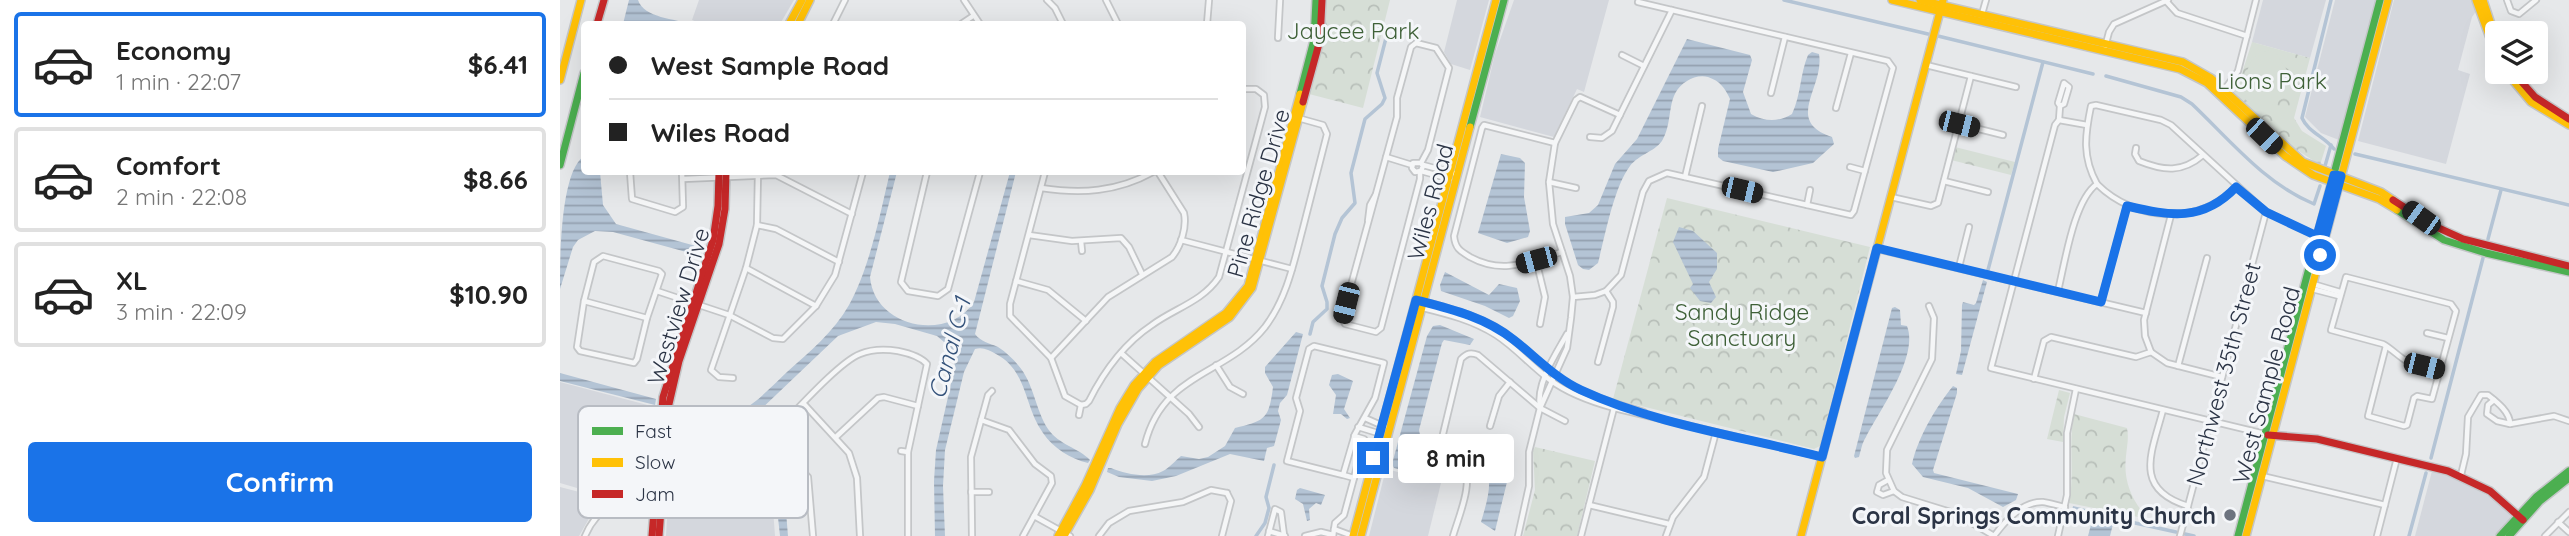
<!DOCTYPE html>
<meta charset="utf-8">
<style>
body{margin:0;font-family:Quicksand,sans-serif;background:#f2f2f2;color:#222;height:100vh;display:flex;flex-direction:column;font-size:26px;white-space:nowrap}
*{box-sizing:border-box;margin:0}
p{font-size:23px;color:#767676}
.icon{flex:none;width:38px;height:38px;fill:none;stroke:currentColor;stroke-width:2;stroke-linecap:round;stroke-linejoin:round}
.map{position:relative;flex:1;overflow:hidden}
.sheet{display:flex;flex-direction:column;background:#fff;width:560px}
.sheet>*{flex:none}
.hud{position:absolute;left:21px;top:21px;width:665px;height:154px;border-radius:7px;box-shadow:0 7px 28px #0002;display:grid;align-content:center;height:154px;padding:0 28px;background:#fff}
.tools{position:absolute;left:1925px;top:21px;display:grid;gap:14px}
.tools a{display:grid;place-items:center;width:63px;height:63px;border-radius:7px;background:#fff;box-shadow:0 7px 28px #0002;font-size:35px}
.end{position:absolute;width:32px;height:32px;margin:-16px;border:9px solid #1a73e8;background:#fff;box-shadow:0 0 0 4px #fff}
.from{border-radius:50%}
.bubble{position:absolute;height:49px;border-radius:7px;background:#fff;box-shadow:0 7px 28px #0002;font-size:23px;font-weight:800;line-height:49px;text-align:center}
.car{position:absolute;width:21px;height:42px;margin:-21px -10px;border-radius:9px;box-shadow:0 0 5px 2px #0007;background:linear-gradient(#222 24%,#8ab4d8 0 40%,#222 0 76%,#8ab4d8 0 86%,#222 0)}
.hud b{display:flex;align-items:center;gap:24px;height:66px;font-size:26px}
.hud b+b{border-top:2px solid #e0e0e0}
.hud i{width:18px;height:18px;background:#222}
ul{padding:12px 0 0;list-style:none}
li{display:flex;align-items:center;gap:21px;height:105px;margin:0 14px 10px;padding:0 14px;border:4px solid #e0e0e0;border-radius:7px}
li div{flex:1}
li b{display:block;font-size:26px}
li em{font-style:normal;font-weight:800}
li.active{border-color:#1a73e8}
li>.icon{width:63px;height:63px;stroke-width:1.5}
.button{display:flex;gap:14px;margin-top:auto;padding:14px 28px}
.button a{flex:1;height:80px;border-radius:7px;background:#1a73e8;color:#fff;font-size:28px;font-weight:800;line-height:80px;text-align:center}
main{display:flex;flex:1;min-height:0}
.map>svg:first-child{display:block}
.built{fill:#d4d7dd}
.park{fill:url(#park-crowns)}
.pitch{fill:#d6ded6}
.water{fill:url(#water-rules)}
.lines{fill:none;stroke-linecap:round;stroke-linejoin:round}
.canal{stroke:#b4c4d5;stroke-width:3.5}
.street-casing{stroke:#c4c6c8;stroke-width:8}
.fast-casing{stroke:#c4c6c8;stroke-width:10}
.slow-casing{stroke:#c4c6c8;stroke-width:10}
.jam-casing{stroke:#c4c6c8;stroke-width:10}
.street{stroke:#f5f6f7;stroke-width:4.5}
.fast{stroke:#4caf50;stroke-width:7}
.slow{stroke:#ffc107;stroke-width:7}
.jam{stroke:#c62828;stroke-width:7}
.route{stroke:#1a73e8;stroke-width:9}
.poi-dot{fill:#6c737f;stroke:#f4f6f9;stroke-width:2.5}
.labels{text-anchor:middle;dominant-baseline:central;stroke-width:6;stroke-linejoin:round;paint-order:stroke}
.park-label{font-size:23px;fill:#3f6138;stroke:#f4f6f9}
.street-label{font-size:23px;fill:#2b3445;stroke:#f4f6f9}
.poi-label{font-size:23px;font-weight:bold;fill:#2b3445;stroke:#f4f6f9;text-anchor:end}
.water-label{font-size:24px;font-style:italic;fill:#34527a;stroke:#f4f6f9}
.key{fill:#f4f6f9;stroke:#b8bcc3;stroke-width:2}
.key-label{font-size:19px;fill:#2b3445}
</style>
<main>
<section class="sheet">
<ul>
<li class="active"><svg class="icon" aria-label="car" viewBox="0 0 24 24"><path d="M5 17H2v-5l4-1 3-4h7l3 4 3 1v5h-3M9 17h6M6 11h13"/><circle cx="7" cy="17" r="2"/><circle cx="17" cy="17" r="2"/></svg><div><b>Economy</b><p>1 min · 22:07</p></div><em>$6.41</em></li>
<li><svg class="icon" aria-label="car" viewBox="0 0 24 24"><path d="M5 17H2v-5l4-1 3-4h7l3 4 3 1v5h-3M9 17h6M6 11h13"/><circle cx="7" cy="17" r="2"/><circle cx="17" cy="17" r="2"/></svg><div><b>Comfort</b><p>2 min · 22:08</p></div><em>$8.66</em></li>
<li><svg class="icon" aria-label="car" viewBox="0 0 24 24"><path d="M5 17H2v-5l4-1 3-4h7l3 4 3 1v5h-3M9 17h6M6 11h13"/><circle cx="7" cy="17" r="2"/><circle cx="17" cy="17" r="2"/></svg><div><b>XL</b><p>3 min · 22:09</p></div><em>$10.90</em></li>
</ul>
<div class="button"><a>Confirm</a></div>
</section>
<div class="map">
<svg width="2009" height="536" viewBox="0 0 2009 536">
<defs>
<pattern id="park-crowns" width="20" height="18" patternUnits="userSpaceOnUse" patternTransform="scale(1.75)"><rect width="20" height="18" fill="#d6ded6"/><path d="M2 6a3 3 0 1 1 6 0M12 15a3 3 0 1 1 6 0" fill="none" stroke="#b8bfb9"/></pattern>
<pattern id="water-rules" width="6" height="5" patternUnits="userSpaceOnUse" patternTransform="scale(1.75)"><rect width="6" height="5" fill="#b4c4d5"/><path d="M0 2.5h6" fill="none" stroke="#93a0af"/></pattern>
</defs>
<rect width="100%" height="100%" fill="#e6e8ea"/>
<g class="built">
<path d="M 139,0 L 234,0 L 220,24 L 142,24 L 132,20 Z"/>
<path d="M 897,0 L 929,0 L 910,70 L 891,64 L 884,52 Z"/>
<path d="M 954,0 L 1049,0 L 1024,92 L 1017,89 L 994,137 L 920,117 L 935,54 Z"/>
<path d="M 1703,0 L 1766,0 L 1750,58 L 1692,42 Z"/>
<path d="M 1775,0 L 1816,0 L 1779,140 L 1761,133 L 1745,117 Z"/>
<path d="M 1834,0 L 1913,0 L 1917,10 L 1912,17 L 1898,70 L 1910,74 L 1886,164 L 1798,141 Z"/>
<path d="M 0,382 L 95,407 L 92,424 L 77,420 L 70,424 L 56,478 L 34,493 L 0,483 Z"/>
<path d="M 113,414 L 145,422 L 174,425 L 180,456 L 210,489 L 212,495 L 215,536 L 106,536 Z"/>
<path d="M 826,469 L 881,483 L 868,536 L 809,536 Z"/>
<path d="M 1872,471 L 1892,476 L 1932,498 L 1953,516 L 1951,520 L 1937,536 L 1855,536 Z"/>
<path d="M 0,487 L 27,494 L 33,497 L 40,508 L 31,515 L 19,536 L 0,536 Z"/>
</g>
<g class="park">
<path d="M 765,0 L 830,0 L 803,108 L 749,94 L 764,35 Z"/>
<path d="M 1692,42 L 1750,58 L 1734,118 L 1742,131 L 1766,146 L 1760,165 L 1731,146 L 1674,92 L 1673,88 L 1681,76 Z"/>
<path d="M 1395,147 L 1455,162 L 1451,175 L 1391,160 Z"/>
<path d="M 1107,198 L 1310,247 L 1260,446 L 1254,449 L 1053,399 Z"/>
<path d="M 1499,390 L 1510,393 L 1504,417 L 1503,442 L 1487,439 Z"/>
<path d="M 1514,414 L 1567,428 C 1569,438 1567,446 1566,456 C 1563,482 1572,500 1588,519 L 1509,503 C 1515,473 1508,443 1514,414 Z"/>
<path d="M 975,447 L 1035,461 L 1017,536 L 963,536 L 975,490 L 973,451 Z"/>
</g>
<path class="pitch" d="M 1714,50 L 1739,89 L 1698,112 L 1686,100 C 1683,78 1687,50 1714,50 Z"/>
<g class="water">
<path d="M 69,0 L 78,0 C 84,18 115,19 132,24 L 63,24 Z"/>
<path d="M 1127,39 L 1190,55 L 1192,60 L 1183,92 L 1191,114 C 1205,122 1219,122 1232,114 C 1241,95 1240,74 1248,55 L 1252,52 L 1259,54 C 1265,87 1223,121 1272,137 L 1274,144 L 1253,163 L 1213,172 L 1163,161 L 1158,157 L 1158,149 L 1170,99 C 1165,88 1160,81 1148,77 C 1141,75 1133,77 1127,81 C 1105,94 1114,119 1103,139 C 1097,151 1079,154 1070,166 C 1054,187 1045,236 1038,263 L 1029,270 L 1023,269 L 1018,265 L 1005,224 L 1005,217 L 1029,213 L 1038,205 L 1055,164 L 1077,139 Z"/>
<path d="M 941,154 L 960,158 L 965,163 L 964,197 L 970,231 L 968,237 L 947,243 L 918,233 Z"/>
<path d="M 24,156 L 24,172 L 40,172 L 43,205 L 56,224 L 143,248 L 141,256 L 53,232 L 35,231 L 18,240 L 13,247 L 0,289 C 0,260 0,172 24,156 Z"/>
<path d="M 330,172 L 337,172 L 310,277 C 314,327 387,343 414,302 L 450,172 L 456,172 L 415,334 C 421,342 429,343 438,347 C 446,352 453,359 458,365 C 474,383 475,409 488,429 C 499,445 519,448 530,460 L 528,463 C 511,459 493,448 483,433 C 464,407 468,371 436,354 C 429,350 423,347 415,349 L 404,372 L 385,450 L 383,486 L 385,536 L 375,536 L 374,481 L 376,450 L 395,366 L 391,348 L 377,336 L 335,324 L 316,322 L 278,336 L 198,412 L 189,428 L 189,441 L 199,462 L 224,487 L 228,536 L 220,536 L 215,490 L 184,456 L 179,427 L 176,423 L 155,423 L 117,415 L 119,405 C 181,422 183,414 227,372 C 249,352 274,332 289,305 C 310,267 320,214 330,172 Z"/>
<path d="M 1119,227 L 1133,231 L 1157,253 L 1157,269 L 1149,282 L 1156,297 L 1151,303 L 1140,301 L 1130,288 L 1133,284 L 1113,242 Z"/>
<path d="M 885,272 L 929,295 L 939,284 L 957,288 L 960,301 L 953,316 L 949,318 L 925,306 L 881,291 L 880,285 Z"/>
<path d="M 1423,280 L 1427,282 L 1402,375 L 1396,374 L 1401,351 L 1402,305 L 1403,302 L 1414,305 L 1416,303 Z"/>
<path d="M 1335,307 L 1340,310 L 1341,325 L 1347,326 C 1359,356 1320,410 1306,437 C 1302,443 1301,450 1299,457 L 1295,458 L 1294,456 L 1332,308 Z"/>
<path d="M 880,325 L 914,339 L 910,345 L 884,340 L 882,343 L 859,430 L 865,458 L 878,472 L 882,480 L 834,468 L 832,464 L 867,336 L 873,326 Z"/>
<path d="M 736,332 L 743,334 L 727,395 L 720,403 L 718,411 L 721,420 L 714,446 L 707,448 L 704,461 L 670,454 L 616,476 L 592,481 L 559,477 L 547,472 L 548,468 L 551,468 C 566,474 588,479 603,471 C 609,468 615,461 621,456 L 639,459 L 648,457 L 665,446 L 675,428 C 705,421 709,419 713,387 L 705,373 L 705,367 Z"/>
<path d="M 0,373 L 96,399 L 95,405 L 0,381 Z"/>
<path d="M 778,374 L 793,381 L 784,409 L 790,418 L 787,419 L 781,414 L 773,414 L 776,395 L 769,385 L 772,375 Z"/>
<path d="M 1393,386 L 1397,388 L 1397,393 L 1373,470 L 1374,473 L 1458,494 L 1456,500 L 1443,507 L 1408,488 L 1363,477 L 1352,464 C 1358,437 1376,407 1393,386 Z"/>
<path d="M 930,452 L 941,453 L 947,457 L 947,482 L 935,531 L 921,522 C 929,495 933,482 924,454 Z"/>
<path d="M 740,488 L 765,495 L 761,505 L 756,503 L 749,509 L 750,520 L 747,521 L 743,504 L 735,499 L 737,490 Z"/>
<path d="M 1513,506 L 1555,516 L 1550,536 L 1528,536 L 1533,517 L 1512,511 Z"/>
</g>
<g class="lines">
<g class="canal">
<path d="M 1224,0 L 1368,34"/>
<path d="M 1771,0 L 1742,118 C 1748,132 1765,137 1774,149"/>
<path d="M 1378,36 L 1533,74"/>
<path d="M 1546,76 L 1621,97 L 1632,104 C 1669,139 1705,184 1754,204 L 1760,186"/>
<path d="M 1795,154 L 2009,205"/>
<path d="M 1765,166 L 1771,145"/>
<path d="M 1928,239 L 1941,190"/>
<path d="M 1428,270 L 1483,62"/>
<path d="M 750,334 L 753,322 L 767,309 L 767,302 L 762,286 L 775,234 L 782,218 L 795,203 L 791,173 L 805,119 L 822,104 L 825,98 L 817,73 L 826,38"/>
<path d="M 1871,458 L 1923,258"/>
<path d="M 1566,521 L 1616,532"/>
<path d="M 1625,534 L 1634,536"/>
<path d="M 696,536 L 705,523 L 709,508 L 706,497 L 714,465"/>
<path d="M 1849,536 L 1866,473"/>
</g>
<defs>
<g id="street">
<path d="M 404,0 L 420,24"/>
<path d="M 487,0 L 495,8 L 503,24"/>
<path d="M 546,0 L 558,24"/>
<path d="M 1947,0 L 1951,11 L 1959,14 L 1976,0"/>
<path d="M 1606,1 L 1617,13 L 1687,36"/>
<path d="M 1422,14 L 1426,0"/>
<path d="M 273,24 L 285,0"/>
<path d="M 401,24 L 413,16"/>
<path d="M 647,24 L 649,0"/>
<path d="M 718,38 L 720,0"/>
<path d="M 1544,51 L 1549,32 L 1554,24 L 1608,0"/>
<path d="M 1062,55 L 1084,66"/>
<path d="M 1366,65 L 1456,87"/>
<path d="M 1664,90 L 1678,71 L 1696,0"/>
<path d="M 1211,93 L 1225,37"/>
<path d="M 1276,108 L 1291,53"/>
<path d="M 1499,120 L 1500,106 L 1498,103 L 1504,83 L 1509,87 L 1504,104 L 1500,106"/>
<path d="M 1399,124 L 1443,135"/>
<path d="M 1527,125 L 1499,120 L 1495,125 L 1431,368 L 1705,434"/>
<path d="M 1030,137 L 1042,138 L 1052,131 L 1112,10"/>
<path d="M 995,143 L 924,125 L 922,128 L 894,236 C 895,248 900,251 910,257 C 943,275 968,262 1002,252"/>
<path d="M 1576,148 L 1575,154 L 1579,161 C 1604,171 1622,173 1643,155"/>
<path d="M 826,157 L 852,165"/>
<path d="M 863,165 L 897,174"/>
<path d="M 1290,167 L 1305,171"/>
<path d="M 861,171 L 863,166 L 861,163 L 853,163 L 852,168 L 855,172 L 861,171 L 890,179"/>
<path d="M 70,172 L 72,199 L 115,212 L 123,207 L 122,172"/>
<path d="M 367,172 L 341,282 L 348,291 L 378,296 L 388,289 L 420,172"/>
<path d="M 485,172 L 450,304 L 450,316 L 491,358 L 505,396 L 521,405"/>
<path d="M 860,172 L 860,179 L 821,328 L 816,332 L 785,324 L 782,318 L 837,117 L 837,98 L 851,47 L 856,43 L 876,48 L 889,68 L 868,150 L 861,163"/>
<path d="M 1125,177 L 1142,106"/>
<path d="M 123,179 L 216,175 L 292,214"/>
<path d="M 1384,181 L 1428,192"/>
<path d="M 989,182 L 1016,188"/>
<path d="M 1537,184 C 1574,221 1639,227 1676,187"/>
<path d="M 481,188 C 521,194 557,192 593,172"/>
<path d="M 1331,197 L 1371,206 L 1378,203 L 1411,76"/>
<path d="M 1247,205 L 1250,190"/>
<path d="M 808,221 L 810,205 L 815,196"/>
<path d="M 197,225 L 216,229 L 279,262"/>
<path d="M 469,235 L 512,241 L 561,238 L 569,247 L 582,274"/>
<path d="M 621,240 L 732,269"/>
<path d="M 521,241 L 522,251"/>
<path d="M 1317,249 L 1586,313"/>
<path d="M 43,256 L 99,271 L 102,274 L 87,318 L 77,359 L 74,363 L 20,351 L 17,347 L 24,301 L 34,262 Z"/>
<path d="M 976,260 L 985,297 L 980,324"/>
<path d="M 1399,267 L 1409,227"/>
<path d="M 186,268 L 256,306"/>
<path d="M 456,281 L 488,290 L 526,321"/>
<path d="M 1753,284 L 1780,292"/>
<path d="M 1752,289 L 1779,296"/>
<path d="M 97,291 L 169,315 L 213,338 L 223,339 L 256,306 L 275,275 L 303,172"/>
<path d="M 1498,291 C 1505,262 1514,200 1537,184 C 1522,157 1525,135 1531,106 L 1536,105 L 1601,120 L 1611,125 L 1706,212 L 1757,236"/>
<path d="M 1013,297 L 1035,295 L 1046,291"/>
<path d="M 24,301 L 87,318"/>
<path d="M 863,301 C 891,309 919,316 944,332 C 966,348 984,369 1007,383 C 1031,397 1058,404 1084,412"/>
<path d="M 1541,302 L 1567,206"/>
<path d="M 855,306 C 883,313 911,319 936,335 C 956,348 971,366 990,380 C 1009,394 1032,402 1054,408 L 1262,457"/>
<path d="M 1369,306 L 1374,318 L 1372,359 L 1327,450 L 1326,473 L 1334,491 L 1342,497 L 1397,514 L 1434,536"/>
<path d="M 1867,333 L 1888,338"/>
<path d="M 1826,346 L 1808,416 L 1844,426 L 1847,425 L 1854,398 L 1857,396 L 1872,399 L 1896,311 L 1891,304 L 1786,277 L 1771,330 L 1823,344 C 1832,349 1839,357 1848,362 L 1880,370"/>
<path d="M 1591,352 L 1585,336 L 1584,320 L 1611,215"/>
<path d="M 561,353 L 629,414 L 639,427"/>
<path d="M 491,358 L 548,297 L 612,257 C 621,246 627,227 624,213 L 598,172"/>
<path d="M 1038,362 L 1053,307 L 1053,302 L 1046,291 L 1061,275 L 1083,192 L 1089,181 L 1107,173 L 1291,215 L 1294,211 L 1333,68 L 1328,61 L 1078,2"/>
<path d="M 656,365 L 670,387 L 683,394"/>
<path d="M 1618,366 L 1647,258"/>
<path d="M 173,378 L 159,377 L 151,370 L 186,268 L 197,225 L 198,172"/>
<path d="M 1474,379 L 1484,341 L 1491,337 L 1576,357 L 1591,352 L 1607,363 L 1662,377"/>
<path d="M 1934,400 L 1928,405 L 1927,414 L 1937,421 L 1950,424"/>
<path d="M 244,404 L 289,453 L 297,478 L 300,536"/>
<path d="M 980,407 C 976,383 996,354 1007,334"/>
<path d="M 1603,410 C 1592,452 1572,489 1628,506"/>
<path d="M 519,415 L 521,405 L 526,404 L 529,401 C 544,371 565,343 592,325 C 615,308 642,302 659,277 L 705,107 L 704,95 L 696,89 L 682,89"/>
<path d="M 805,418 L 830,429"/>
<path d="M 421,420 L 449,430 L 475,464 L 491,476 L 492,483 L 463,536"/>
<path d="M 930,426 L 939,396 L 950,382"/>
<path d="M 798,427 L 821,434"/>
<path d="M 276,437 L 318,398 L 324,397 L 358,406"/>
<path d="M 585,444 C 603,372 666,376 705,327 C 727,298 734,262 743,228 C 751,196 759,165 767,134 L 763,125 L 738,118"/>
<path d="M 341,451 L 348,452"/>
<path d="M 1901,475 L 1906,454 L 1908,417 L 1921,395 L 1928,395 C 1937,402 1950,412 1950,424 L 1994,416 L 2009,421"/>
<path d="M 1702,476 L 1825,505"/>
<path d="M 794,478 L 804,439 L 794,436"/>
<path d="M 1328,480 L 1319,485 L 1317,492 L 1323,495 L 1334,491"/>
<path d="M 411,492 L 429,492"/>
<path d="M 1029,505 L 1109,524"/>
<path d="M 474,516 L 510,536"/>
<path d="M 1998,522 L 2009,532"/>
<path d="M 774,529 L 793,536"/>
<path d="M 709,531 L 725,536"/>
<path d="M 25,536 C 38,505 62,497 95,500"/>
<path d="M 253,536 L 248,477 L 216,443 L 214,437 L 216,431 C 234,413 279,362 300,354 C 312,349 326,349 338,351 C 348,353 360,356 367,364 L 348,452 L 348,536"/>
<path d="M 412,536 L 411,457 L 428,395 L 432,391"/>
<path d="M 539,536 L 549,523 L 569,511 L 623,502 L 651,490 L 667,493"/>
<path d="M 662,536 L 671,501 L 667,493"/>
<path d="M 708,536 L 715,509 L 721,512 L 724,535"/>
<path d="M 745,536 L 761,532 L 773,535"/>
<path d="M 773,536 L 775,523 L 784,515 L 794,478 L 783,475 L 795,434 L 815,398 L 824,363 L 754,346 L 749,349 L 736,398 L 740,411 L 727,461 L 783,475"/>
<path d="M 893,536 C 899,515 915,481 902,461 C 895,451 886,446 883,434 L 901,359 C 907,353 911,352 918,355 L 980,408 L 1005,421"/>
<path d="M 958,536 L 969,486 L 969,452 L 980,408 L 1007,348 L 1011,318 L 1013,297 L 1010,276 L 993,224 L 989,182 L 995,143 L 1016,100 L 1020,97 L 1060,115"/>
<path d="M 1021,536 L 1054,408"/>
<path d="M 1106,536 L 1113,517 L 1144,477 L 1156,432"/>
<path d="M 1434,536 C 1445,521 1463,501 1483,502 C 1491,503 1498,506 1505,507"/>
<path d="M 1498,536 L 1507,495 L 1507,433 L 1516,389"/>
<path d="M 1620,536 L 1706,212"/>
<path d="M 1817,536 L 1837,458"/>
<path d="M 1985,536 L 2009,512"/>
</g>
<g id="fast">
<path d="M 740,94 L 754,40 L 756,0"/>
<path d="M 910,127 L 944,0"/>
<path d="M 0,165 L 24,73"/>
<path d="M 1837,210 L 1884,240 L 1926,253 L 2009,272"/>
<path d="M 1678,536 L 1820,0"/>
<path d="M 1940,536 L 1976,497 L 2009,471"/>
<path d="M 1949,536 L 1980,501 L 2009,478"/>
</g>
<g id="slow">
<path d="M 1332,0 L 1620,69 L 1647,83 L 1725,156 L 1753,175 L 1819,199 L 1837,210"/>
<path d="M 1360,0 L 1623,62 L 1651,78 L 1743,162 L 1821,192 L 1833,200"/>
<path d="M 1916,0 L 1937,57"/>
<path d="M 1923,0 L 1937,42"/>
<path d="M 229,24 L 242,0"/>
<path d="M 238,24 L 250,0"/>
<path d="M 1946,72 L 1971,102 L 2009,125"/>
<path d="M 0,80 L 21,0"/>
<path d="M 498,536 L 525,486 L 560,408 L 574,385 L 595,362 L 666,313 L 688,286 L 740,94"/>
<path d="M 504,536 L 530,490 L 558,424 L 578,389 L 599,365 L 670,317 L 692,288 L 743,102"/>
<path d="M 793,536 L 936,0"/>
<path d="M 801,536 L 910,127"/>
<path d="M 1241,536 L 1383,0"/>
<path d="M 1686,536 L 1828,0"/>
</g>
<g id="jam">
<path d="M 37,24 L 44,0"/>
<path d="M 1953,72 L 1975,97 L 2009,119"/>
<path d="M 743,102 L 760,40 L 762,0"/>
<path d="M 1833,200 L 1872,225 L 1903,239 L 2009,266"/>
<path d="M 1708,435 L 1757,439 L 1888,471 L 1930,491 L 1963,520"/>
<path d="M 92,536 L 103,397 L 153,240 L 158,206 L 159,172"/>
<path d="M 99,536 L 109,404 L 119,361 L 159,244 L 165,209 L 166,172"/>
</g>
</defs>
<use href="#street" class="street-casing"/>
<use href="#fast" class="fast-casing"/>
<use href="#slow" class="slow-casing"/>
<use href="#jam" class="jam-casing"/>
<use href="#street" class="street"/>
<use href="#fast" class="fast"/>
<use href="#slow" class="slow"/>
<use href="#jam" class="jam"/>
</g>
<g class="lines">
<path class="route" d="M 813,458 L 856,300 C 891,309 925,317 954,340 C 976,357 995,378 1021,390 C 1094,424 1184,437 1262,457 L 1317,248 L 1541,302 L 1567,206 C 1610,216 1643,222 1676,187 L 1706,212 L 1757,236 L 1774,175 L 1781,176 L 1760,255"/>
</g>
<circle class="poi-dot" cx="1670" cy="515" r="7"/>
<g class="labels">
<g class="park-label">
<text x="793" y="30">Jaycee Park</text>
<text x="1712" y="80">Lions Park</text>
<text x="1182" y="311">Sandy Ridge<tspan x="1182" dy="26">Sanctuary</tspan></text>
</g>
<g class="street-label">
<text transform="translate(698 193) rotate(-74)">Pine Ridge Drive</text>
<text transform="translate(870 202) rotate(-75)">Wiles Road</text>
<text transform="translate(118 306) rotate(-73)">Westview Drive</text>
<text transform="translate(1663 374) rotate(-75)">Northwest 35th Street</text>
<text transform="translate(1706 385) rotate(-75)">West Sample Road</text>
</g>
<g class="poi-label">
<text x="1656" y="515">Coral Springs Community Church</text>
</g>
<g class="water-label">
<text transform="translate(389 348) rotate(-75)">Canal C-1</text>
</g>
</g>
<rect x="18" y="406" width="230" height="112" rx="10" class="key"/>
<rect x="32" y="427" width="31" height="8" fill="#4caf50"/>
<rect x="32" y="458" width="31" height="9" fill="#ffc107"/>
<rect x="32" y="490" width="31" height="8" fill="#c62828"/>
<g class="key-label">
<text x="75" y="438">Fast</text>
<text x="75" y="469">Slow</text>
<text x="75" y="501">Jam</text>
</g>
</svg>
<div class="tools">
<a><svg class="icon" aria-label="layers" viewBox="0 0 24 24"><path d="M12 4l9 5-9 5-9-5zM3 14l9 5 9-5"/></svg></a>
</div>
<i class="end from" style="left:1760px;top:255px"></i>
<i class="end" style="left:813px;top:458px"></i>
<div class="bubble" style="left:838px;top:434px;width:116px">8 min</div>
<i class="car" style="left:1399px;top:124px;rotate:104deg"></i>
<i class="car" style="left:1704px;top:136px;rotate:134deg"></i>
<i class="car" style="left:1182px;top:190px;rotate:103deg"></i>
<i class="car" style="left:1861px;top:218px;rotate:306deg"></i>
<i class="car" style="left:976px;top:260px;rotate:255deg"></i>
<i class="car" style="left:786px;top:303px;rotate:194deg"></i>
<i class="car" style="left:1864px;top:366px;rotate:104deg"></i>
<div class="hud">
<b><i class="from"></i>West Sample Road</b>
<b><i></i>Wiles Road</b>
</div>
</div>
</main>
